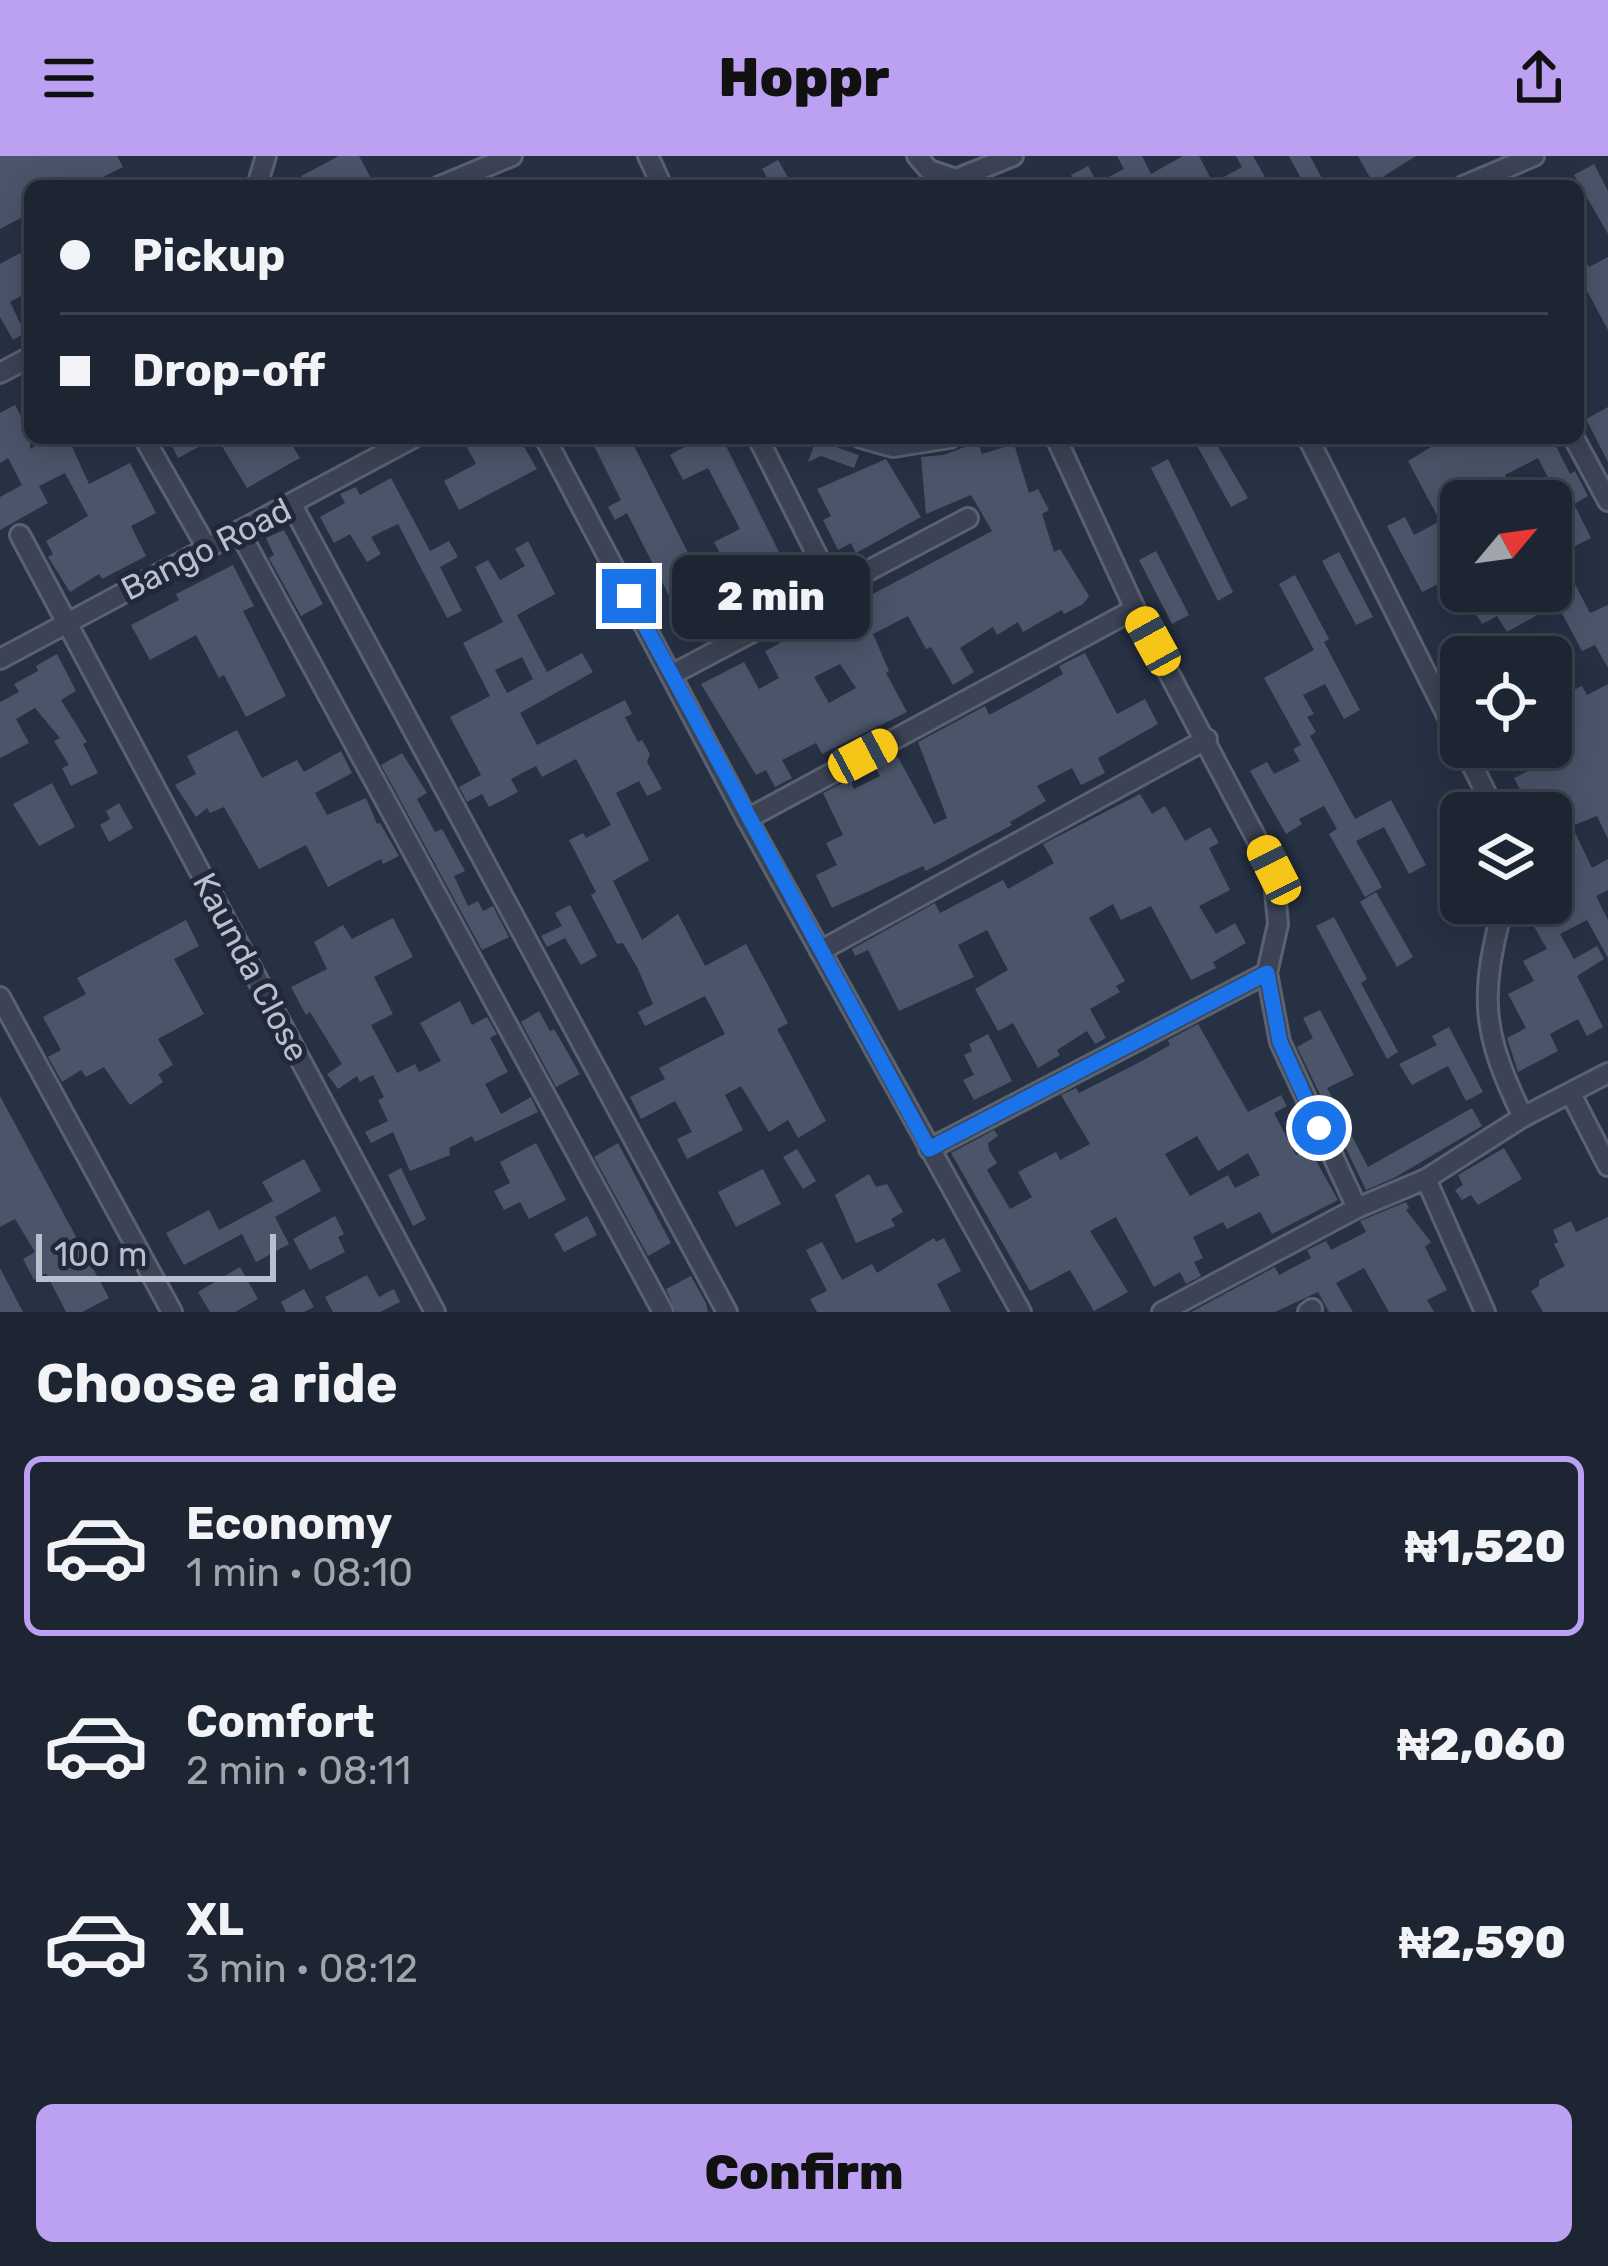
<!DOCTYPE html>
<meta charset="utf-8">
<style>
body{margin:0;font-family:Rubik,sans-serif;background:#252d3b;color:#f1f3f6;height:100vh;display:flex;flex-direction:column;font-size:45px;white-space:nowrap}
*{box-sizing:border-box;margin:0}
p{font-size:39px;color:#a0a5ac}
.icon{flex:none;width:66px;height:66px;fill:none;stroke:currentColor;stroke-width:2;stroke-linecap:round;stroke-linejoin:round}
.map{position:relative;height:1156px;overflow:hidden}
.panel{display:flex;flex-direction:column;background:#1d2533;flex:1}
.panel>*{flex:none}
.top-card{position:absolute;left:24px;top:24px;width:1560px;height:264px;border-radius:18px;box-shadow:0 6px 30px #0003,0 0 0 3px #3b424e;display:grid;align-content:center;height:264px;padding:0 36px;background:#1d2533}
.needle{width:78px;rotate:61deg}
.tools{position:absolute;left:1440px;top:324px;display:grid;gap:24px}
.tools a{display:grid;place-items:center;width:132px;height:132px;border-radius:18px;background:#1d2533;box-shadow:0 6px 30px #0003,0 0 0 3px #3b424e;font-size:60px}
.scale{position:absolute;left:36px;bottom:30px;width:240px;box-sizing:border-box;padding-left:12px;border:6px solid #b9bfcd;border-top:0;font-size:33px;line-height:42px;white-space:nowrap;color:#b9bfcd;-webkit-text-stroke:9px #202839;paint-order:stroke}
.end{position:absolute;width:54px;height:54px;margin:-27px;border:15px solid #1a73e8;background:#fff;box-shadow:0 0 0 6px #fff}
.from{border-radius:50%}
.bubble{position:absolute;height:84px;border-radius:18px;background:#1d2533;box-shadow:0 6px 30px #0003,0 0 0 3px #3b424e;font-size:39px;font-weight:800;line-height:84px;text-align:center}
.car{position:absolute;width:36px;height:72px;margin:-36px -18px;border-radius:15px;box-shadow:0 0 9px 3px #0007;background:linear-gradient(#f5c518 24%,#345 0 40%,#f5c518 0 76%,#345 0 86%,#f5c518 0)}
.top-card b{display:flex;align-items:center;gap:42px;height:114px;font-size:45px}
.top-card b+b{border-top:3px solid #3b424e}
.top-card i{width:30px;height:30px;background:#f1f3f6}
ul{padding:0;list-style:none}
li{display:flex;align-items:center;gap:36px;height:180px;margin:0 24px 18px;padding:0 12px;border:6px solid transparent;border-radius:18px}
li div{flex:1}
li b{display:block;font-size:45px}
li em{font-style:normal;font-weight:800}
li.current{border-color:#bca0f2}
li>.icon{width:108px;height:108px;stroke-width:1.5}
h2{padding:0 36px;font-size:54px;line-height:144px}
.action{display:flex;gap:24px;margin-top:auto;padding:24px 36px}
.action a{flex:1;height:138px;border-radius:18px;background:#bca0f2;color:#111;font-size:48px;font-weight:800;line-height:138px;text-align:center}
header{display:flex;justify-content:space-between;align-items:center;height:156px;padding:0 36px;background:#bca0f2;color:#111;font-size:54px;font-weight:800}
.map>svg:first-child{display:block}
.building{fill:#4b556a;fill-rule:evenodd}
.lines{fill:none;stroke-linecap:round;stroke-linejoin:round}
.minor-casing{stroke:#5a6171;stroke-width:24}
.minor{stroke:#3b4354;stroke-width:18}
.route{stroke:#1a73e8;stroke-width:15}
.labels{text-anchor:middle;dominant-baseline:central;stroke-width:10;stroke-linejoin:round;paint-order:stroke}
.street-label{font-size:33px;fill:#b9bfcd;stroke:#202839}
</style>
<header><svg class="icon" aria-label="menu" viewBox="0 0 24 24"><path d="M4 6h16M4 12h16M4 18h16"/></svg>Hoppr<svg class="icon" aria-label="share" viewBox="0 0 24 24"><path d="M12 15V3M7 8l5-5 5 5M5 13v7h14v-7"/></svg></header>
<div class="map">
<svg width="1608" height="1156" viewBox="0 0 1608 1156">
<rect width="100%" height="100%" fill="#273144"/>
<g class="building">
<path d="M 0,0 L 117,0 L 123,11 L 85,30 L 30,30 L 30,57 L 0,73 Z"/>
<path d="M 339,0 L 359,0 L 375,30 L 306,30 L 301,20 Z"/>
<path d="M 1117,0 L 1142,0 L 1151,18 L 1183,0 L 1199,0 L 1213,27 L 1242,11 L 1236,0 L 1253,0 L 1270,30 L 1077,30 L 1071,19 L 1088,10 L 1097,27 L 1124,13 Z"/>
<path d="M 1289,0 L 1310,0 L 1326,30 L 1305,30 Z"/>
<path d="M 1358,0 L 1416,0 L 1373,27 Z"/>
<path d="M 778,4 L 793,30 L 772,30 L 762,13 Z"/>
<path d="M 1594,8 L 1608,35 L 1608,78 L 1574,19 Z"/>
<path d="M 1578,92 L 1589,111 L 1608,101 L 1608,174 L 1578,118 Z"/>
<path d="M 20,97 L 30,116 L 30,135 L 10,146 L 25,177 L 13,184 L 0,161 L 0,108 Z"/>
<path d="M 15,249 L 23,264 L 30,259 L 30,293 L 50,282 L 68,282 L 89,328 L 130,307 L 156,357 L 131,370 L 146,400 L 102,423 L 99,418 L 70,436 L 48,401 L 53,398 L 46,385 L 88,360 L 65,317 L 39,330 L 48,347 L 0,374 L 0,341 L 22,329 L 8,302 L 0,307 L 0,257 Z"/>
<path d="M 1608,251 L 1608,306 L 1586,263 Z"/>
<path d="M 168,282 L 216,282 L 178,302 Z"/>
<path d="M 217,282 L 288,282 L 300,302 L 247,332 Z"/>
<path d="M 462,282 L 519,282 L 537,313 L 459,354 L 444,325 L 476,308 Z"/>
<path d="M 590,282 L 630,282 L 724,468 L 692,485 L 627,357 L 615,364 L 608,351 L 621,344 Z"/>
<path d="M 700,282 L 722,282 L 795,428 L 768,442 L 752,411 L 732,421 L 714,386 L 740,373 L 708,312 L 683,324 L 670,299 Z"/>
<path d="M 1207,282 L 1213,282 L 1248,342 L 1231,351 L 1196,288 Z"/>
<path d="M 1432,282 L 1552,282 L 1570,318 L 1575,315 L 1588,340 L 1574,348 L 1591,382 L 1559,398 L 1590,457 L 1608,449 L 1608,512 L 1595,489 L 1582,495 L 1557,448 L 1507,476 L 1497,460 L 1482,468 L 1471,450 L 1464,454 L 1448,423 L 1422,436 L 1387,370 L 1405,361 L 1414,379 L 1440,365 L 1408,305 L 1436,288 ZM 1538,302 L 1551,328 L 1520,345 L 1505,319 ZM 1461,345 L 1551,345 L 1556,363 L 1551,366 L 1551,435 L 1461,435 Z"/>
<path d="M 816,284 L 859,299 L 854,312 L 821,300 L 808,306 Z"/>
<path d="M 978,286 L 982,298 L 1014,288 L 1029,337 L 1038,333 L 1049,354 L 1042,358 L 1054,396 L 1060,393 L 1089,440 L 1083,448 L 1064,458 L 1062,454 L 1023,476 L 1018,466 L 997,479 L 993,471 L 960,492 L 974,516 L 953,529 L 931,491 L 926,493 L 908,460 L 873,478 L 889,515 L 886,517 L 907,556 L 822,598 L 816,587 L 782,604 L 792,622 L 775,631 L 766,614 L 756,619 L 701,528 L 744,506 L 759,533 L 779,522 L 765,495 L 992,375 L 971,339 L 926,358 L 921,301 L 943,299 ZM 840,508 L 856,532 L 829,547 L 814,521 Z"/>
<path d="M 886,303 L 921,361 L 856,397 L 851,387 L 838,394 L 823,364 L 831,360 L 817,333 Z"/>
<path d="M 1168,303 L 1233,436 L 1218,445 L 1151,312 Z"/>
<path d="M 391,322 L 430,395 L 449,385 L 458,401 L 440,411 L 462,455 L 447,462 L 398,368 L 371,381 L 381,398 L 367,406 L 350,378 L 334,387 L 320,361 L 345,347 L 340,338 L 356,331 L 360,339 Z"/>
<path d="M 284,374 L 323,448 L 301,460 L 269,402 L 274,399 L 266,382 Z"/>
<path d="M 528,385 L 555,438 L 517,459 L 547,516 L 582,497 L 593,516 L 520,557 L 537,589 L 625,544 L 632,558 L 625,561 L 638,586 L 642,584 L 650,598 L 647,606 L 662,633 L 647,640 L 639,625 L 616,637 L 649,704 L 613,725 L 642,784 L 678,758 L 705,810 L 746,788 L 788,867 L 777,873 L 826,965 L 798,982 L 788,964 L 769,976 L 741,930 L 725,939 L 743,974 L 687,1003 L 677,983 L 692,976 L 675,945 L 641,963 L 630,941 L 665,923 L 659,912 L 725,878 L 705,840 L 645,870 L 638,856 L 653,848 L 638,813 L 623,787 L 617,788 L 591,739 L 596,736 L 569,684 L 583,677 L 586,682 L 611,669 L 576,603 L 542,621 L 536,610 L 511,623 L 518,636 L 489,651 L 482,638 L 467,646 L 459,631 L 481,619 L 450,561 L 490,540 L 463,487 L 503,466 L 475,411 L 488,404 L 500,424 L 525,410 L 515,393 ZM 522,501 L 533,523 L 507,537 L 495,514 Z"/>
<path d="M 1156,395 L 1189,459 L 1172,468 L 1139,404 Z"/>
<path d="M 1339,396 L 1373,461 L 1356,469 L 1322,405 Z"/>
<path d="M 233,409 L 254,450 L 243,455 L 286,540 L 246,561 L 224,519 L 219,522 L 196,479 L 150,504 L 131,469 L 179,444 L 176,438 Z"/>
<path d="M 1295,419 L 1329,483 L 1324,486 L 1360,554 L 1344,563 L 1325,528 L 1303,539 L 1314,558 L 1307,561 L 1316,576 L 1310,580 L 1355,663 L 1391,644 L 1426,709 L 1409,718 L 1384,671 L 1356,685 L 1382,731 L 1365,741 L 1329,678 L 1337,673 L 1324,650 L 1299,663 L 1302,668 L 1286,678 L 1250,615 L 1267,606 L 1274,618 L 1300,605 L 1293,593 L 1301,589 L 1264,522 L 1314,494 L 1279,428 Z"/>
<path d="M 1085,497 L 1117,558 L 1145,543 L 1158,568 L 1098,602 L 1105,617 L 1081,629 L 1072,612 L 1037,630 L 1046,645 L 1010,666 L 1012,669 L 926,715 L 923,710 L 832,752 L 816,719 L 837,709 L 826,687 L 843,679 L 823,637 L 850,623 L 854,633 L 880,620 L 876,612 L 898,601 L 934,668 L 947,662 L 918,586 L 985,550 L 989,559 L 1028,538 L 1063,518 L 1059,510 Z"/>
<path d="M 57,498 L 76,535 L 61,544 L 87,586 L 83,588 L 98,617 L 71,630 L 62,612 L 69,609 L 54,585 L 60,582 L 35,552 L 16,563 L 29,587 L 0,602 L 0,546 L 19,536 L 14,528 L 38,515 L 36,510 Z"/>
<path d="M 1608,528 L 1608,683 L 1597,660 L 1572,670 L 1592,712 L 1608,703 L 1608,734 L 1596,740 L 1608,764 L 1608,802 L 1587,764 L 1560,778 L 1574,803 L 1597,790 L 1604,803 L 1577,820 L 1603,871 L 1587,880 L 1578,863 L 1550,878 L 1558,895 L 1518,916 L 1507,882 L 1526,872 L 1508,838 L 1534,825 L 1523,805 L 1547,793 L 1520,747 L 1551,747 L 1551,739 L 1569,728 L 1566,722 L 1571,720 L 1551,683 L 1551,657 L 1538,657 L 1528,637 L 1523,639 L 1514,622 L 1556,601 L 1551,592 L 1551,544 L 1582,530 L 1587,539 Z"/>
<path d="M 237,574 L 262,622 L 297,604 L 304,616 L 341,595 L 352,617 L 315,637 L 327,659 L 366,642 L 377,668 L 380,667 L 399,700 L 383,708 L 381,703 L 328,731 L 306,689 L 259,713 L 224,651 L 210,657 L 207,652 L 196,661 L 175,629 L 196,618 L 187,600 Z"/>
<path d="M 402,597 L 427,637 L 417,643 L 435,676 L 442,673 L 465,715 L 454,720 L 468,750 L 478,745 L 483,755 L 493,750 L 509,781 L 482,794 L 381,609 Z"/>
<path d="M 52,627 L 75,671 L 39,690 L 13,648 Z"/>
<path d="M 1140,638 L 1152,658 L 1165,650 L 1185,685 L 1210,671 L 1219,687 L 1209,692 L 1230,734 L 1199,750 L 1216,778 L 1235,767 L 1246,787 L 1213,806 L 1216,812 L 1191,824 L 1151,750 L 1121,764 L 1113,748 L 1089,762 L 1125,825 L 1116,830 L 1120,836 L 1090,853 L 1106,882 L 1095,888 L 1087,875 L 1057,894 L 1060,899 L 1038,912 L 1013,867 L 998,875 L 975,833 L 1008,814 L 987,774 L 958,789 L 974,821 L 899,855 L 868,794 L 855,800 L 852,793 L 935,747 L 940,757 L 1003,724 L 1008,733 L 1054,707 L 1043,688 Z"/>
<path d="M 119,647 L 133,672 L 109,686 L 100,669 L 110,663 L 106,655 Z"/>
<path d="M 1376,736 L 1413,801 L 1397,811 L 1360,746 Z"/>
<path d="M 570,749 L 597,800 L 581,809 L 565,782 L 547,791 L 541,780 L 562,770 L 555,757 Z"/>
<path d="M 1334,761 L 1367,823 L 1361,827 L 1398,896 L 1387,903 L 1316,770 Z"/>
<path d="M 393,762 L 413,801 L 374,821 L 393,858 L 371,869 L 397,917 L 415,908 L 419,916 L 441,905 L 420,867 L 460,845 L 472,869 L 487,861 L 497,878 L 490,882 L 508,916 L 485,928 L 501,958 L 531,941 L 538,956 L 475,986 L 472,980 L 449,992 L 450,999 L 410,1015 L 393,976 L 371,987 L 365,976 L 388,965 L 378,944 L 384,941 L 373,919 L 360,926 L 357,920 L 338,933 L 327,918 L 342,908 L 310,856 L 306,859 L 291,831 L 327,813 L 314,786 L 343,769 L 352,783 Z"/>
<path d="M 186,764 L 199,790 L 174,803 L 204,858 L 158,883 L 173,909 L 158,918 L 163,926 L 130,949 L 104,911 L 86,921 L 81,914 L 62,926 L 48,901 L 61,894 L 43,861 L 86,838 L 77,822 Z"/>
<path d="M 1320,854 L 1354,919 L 1327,932 L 1368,1011 L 1472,952 L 1482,970 L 1394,1022 L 1366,1034 L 1297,891 L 1313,882 L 1303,862 Z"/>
<path d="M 539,855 L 550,875 L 554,873 L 580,918 L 556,931 L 521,866 Z"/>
<path d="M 1198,868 L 1248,956 L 1281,939 L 1287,950 L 1274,957 L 1296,999 L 1309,992 L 1338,1044 L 1272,1078 L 1260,1056 L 1227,1073 L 1223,1066 L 1193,1081 L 1203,1102 L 1194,1106 L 1201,1120 L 1186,1128 L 1180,1116 L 1154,1131 L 1116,1061 L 1090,1075 L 1128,1136 L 1094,1155 L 1070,1114 L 1030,1135 L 951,997 L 994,974 L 998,980 L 988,987 L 989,994 L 997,1007 L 987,1014 L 1010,1053 L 1032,1041 L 1018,1016 L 1056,996 L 1060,1004 L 1090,988 L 1061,939 L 1076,932 L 1079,937 L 1140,906 L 1170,889 L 1168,884 ZM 1197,980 L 1218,1015 L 1248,997 L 1260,1019 L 1235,1032 L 1228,1019 L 1190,1040 L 1165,998 Z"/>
<path d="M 1449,871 L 1483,936 L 1466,945 L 1448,910 L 1412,929 L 1399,908 L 1437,889 L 1432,880 Z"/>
<path d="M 988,878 L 1012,925 L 974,944 L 963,924 L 974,919 L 964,899 L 972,895 L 969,888 Z"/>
<path d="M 0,940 L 109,1142 L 82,1156 L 66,1156 L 46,1117 L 34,1124 L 23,1103 L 35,1096 L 15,1063 L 0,1071 Z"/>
<path d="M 536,987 L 566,1044 L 529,1063 L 520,1046 L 504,1054 L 494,1035 L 510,1027 L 500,1006 Z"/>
<path d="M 618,987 L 671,1087 L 648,1100 L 594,1001 Z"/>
<path d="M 1504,992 L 1522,1023 L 1478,1049 L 1471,1039 L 1462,1044 L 1455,1034 L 1463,1029 L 1458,1019 Z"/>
<path d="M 797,993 L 816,1025 L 803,1033 L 783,1001 Z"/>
<path d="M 304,1003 L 321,1035 L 275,1061 L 289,1088 L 256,1106 L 242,1078 L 184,1109 L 166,1077 L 209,1054 L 219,1074 L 273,1045 L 262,1026 Z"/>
<path d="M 401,1012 L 426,1063 L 413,1070 L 388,1019 Z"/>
<path d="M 763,1013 L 781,1048 L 736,1071 L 718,1036 Z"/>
<path d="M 869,1018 L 876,1031 L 887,1028 L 903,1056 L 891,1063 L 895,1070 L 856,1087 L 835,1039 Z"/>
<path d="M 1406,1046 L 1409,1052 L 1406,1054 L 1431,1086 L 1425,1091 L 1447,1134 L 1427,1144 L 1434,1156 L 1389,1156 L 1364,1112 L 1336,1127 L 1353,1156 L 1329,1156 L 1318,1136 L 1275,1156 L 1191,1156 L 1275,1111 L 1279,1119 L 1311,1102 L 1307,1094 L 1326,1085 L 1331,1094 L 1366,1076 L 1360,1065 Z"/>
<path d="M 335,1060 L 344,1078 L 338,1081 L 345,1096 L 310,1114 L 293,1083 Z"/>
<path d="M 587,1060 L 597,1079 L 564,1096 L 554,1078 Z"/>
<path d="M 1608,1061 L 1608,1156 L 1543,1156 L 1531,1135 L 1539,1130 L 1539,1124 L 1565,1110 L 1554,1088 L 1558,1086 L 1553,1074 L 1571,1065 L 1576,1076 Z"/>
<path d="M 934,1082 L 936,1086 L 944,1082 L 961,1115 L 937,1128 L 951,1156 L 817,1156 L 810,1143 L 827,1135 L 806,1094 L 822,1086 L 842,1124 L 872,1108 L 877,1117 Z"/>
<path d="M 240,1111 L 258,1143 L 235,1156 L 210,1156 L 198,1136 Z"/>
<path d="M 0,1112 L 23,1156 L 0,1156 Z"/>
<path d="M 367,1119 L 379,1141 L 394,1133 L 400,1146 L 380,1156 L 333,1156 L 325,1141 Z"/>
<path d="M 691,1120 L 706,1147 L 708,1156 L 676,1156 L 666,1133 Z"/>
<path d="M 304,1133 L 314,1151 L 304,1156 L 286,1156 L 281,1146 Z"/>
</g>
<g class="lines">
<defs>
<g id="minor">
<path d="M 648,0 L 662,30"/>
<path d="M 917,0 L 929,14 L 956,23 L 1013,0"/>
<path d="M 257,30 L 266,0"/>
<path d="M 440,30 L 512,0"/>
<path d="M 1463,30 L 1534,0"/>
<path d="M 0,217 L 30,201"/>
<path d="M 144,282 L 207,392"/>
<path d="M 545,282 L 747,663 L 1021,1156"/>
<path d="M 758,282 L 834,433"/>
<path d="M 861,282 L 893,291 L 950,282"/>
<path d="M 1056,282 L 1135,453 L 1273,714 L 1278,768 L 1267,817 L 1280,886 L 1357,1052"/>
<path d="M 1308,282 L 1461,587"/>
<path d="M 1574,282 L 1608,345"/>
<path d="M 292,349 L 727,1156"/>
<path d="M 239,375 L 663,1156"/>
<path d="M 20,379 L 435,1156"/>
<path d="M 0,503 L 413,282"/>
<path d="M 671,519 L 968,362"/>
<path d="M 1463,591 L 1496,657"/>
<path d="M 747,663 L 1135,453"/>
<path d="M 1504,747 C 1479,840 1481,875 1523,961"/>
<path d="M 820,795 L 1207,583"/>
<path d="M 0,841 L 172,1156"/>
<path d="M 1571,938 L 1608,1010"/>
<path d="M 929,993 L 1267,817"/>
<path d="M 1426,1023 L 1485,1156"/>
<path d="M 1162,1156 L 1357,1052 L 1426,1023 L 1523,961 L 1608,917"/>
<path d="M 1308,1156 L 1312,1153"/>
</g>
</defs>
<use href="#minor" class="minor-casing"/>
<use href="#minor" class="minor"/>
</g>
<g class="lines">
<path class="route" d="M 629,440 L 929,993 L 1267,817 L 1280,886 L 1319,972"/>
</g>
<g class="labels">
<g class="street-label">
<text transform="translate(206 393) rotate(-27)">Bango Road</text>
<text transform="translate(251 811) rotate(62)">Kaunda Close</text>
</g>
</g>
</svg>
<div class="tools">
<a><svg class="needle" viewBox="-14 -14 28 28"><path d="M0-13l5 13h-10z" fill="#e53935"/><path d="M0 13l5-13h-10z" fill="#a0a5ac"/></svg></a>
<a><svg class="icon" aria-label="locate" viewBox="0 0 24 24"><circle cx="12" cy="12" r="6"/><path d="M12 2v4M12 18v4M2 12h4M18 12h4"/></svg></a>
<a><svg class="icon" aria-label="layers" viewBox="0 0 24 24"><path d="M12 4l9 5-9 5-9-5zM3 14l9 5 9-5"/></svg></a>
</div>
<div class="scale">100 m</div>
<i class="end from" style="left:1319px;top:972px"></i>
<i class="end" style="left:629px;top:440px"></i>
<div class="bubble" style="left:672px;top:399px;width:198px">2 min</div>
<i class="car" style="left:1153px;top:485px;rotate:331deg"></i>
<i class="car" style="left:863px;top:600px;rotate:62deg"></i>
<i class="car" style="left:1274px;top:714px;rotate:333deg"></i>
<div class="top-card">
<b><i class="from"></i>Pickup</b>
<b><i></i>Drop-off</b>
</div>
</div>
<section class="panel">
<h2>Choose a ride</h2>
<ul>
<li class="current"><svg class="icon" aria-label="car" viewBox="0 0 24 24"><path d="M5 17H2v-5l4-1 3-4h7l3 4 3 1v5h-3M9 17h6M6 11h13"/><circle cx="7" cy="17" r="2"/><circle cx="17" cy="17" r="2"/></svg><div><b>Economy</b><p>1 min · 08:10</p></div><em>₦1,520</em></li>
<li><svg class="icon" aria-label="car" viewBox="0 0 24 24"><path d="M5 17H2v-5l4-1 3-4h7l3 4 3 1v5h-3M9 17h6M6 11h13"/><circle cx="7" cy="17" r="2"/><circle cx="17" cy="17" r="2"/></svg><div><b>Comfort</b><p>2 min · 08:11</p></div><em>₦2,060</em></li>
<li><svg class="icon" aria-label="car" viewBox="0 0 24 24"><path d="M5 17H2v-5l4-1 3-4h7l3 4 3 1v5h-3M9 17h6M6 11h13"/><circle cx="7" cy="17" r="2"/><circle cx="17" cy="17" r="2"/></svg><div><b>XL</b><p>3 min · 08:12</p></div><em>₦2,590</em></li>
</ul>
<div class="action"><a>Confirm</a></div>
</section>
